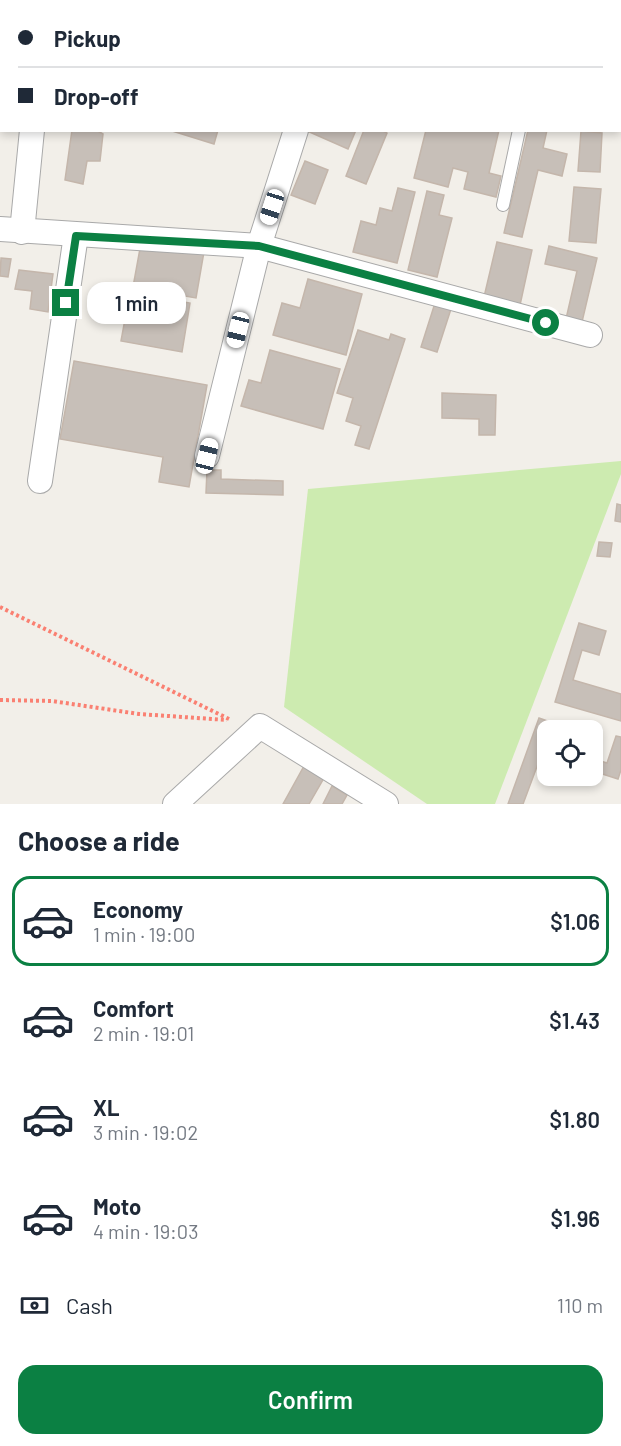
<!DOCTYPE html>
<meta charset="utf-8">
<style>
body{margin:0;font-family:Barlow,sans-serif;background:#f6f6f7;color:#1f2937;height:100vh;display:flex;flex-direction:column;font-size:22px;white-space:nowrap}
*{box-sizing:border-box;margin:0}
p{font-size:20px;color:#747a83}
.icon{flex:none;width:33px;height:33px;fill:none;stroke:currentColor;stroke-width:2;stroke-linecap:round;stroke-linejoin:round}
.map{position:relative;height:804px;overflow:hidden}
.panel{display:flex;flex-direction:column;background:#fff;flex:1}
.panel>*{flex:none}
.banner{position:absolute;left:0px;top:0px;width:621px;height:132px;box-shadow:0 3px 9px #0003;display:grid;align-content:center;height:132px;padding:0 18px;background:#fff}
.buttons{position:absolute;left:537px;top:720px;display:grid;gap:12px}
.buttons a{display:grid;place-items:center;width:66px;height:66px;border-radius:12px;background:#fff;box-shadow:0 3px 9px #0003;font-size:30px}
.end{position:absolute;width:27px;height:27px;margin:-14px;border:8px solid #0b8043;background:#fff;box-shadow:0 0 0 3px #fff}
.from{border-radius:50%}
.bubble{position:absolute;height:42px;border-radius:18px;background:#fff;box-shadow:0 3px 9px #0003;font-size:20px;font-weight:600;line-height:42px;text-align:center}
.car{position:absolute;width:18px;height:36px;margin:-18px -9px;border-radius:8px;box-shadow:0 0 4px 2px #0007;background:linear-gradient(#fff 24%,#345 0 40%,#fff 0 76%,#345 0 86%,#fff 0)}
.banner b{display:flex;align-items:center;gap:21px;height:57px;font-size:22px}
.banner b+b{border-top:2px solid #e0e1e3}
.banner i{width:15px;height:15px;background:#1f2937}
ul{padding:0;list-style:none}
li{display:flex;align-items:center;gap:18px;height:90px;margin:0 12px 9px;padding:0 6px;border:3px solid transparent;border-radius:18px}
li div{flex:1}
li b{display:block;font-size:22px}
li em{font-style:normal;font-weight:600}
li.active{border-color:#0b8043}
li>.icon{width:54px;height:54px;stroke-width:1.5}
h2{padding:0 18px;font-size:27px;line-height:72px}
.pay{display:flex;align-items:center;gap:15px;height:66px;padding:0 18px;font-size:22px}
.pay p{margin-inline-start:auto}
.button{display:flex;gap:12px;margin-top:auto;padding:12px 18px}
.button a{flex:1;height:69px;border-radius:18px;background:#0b8043;color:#fff;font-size:24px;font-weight:600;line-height:69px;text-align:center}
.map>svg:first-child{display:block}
.grass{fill:#cdebb0}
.building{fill:#c7bfb8;stroke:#c4b6ab;stroke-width:1.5}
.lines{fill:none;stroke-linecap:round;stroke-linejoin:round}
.lane-casing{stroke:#a9a9a9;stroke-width:14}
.street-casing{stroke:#a9a9a9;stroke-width:26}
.path{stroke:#fa8072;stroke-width:4;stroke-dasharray:3 3;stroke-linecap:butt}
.lane{stroke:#fff;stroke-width:12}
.street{stroke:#fff;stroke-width:24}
.route{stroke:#0b8043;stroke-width:8}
</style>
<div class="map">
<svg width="621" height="804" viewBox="0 0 621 804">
<rect width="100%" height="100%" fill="#f2efe9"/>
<path class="grass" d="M 621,461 L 621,474 L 495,804 L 427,804 L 284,707 L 308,489 Z"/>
<g class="building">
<path d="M 72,130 L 96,130 L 103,134 L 100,161 L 87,161 L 83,184 L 65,180 Z"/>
<path d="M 169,130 L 218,130 L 214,144 Z"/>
<path d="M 305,130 L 356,130 L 348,149 Z"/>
<path d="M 364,130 L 381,130 L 387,133 L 366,184 L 346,176 Z"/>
<path d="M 426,130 L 499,130 L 489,173 L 501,176 L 496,197 L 464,189 L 468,172 L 453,168 L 448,187 L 414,178 Z"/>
<path d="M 528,130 L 547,130 L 543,148 L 567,154 L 562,176 L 538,170 L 522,237 L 504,233 Z"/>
<path d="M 581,131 L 602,133 L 600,172 L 578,171 Z"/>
<path d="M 305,161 L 328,170 L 315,204 L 291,195 Z"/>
<path d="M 574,187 L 601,189 L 596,243 L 569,241 Z"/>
<path d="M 398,188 L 415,192 L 397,263 L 353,252 L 361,221 L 376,225 L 380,208 L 392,211 Z"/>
<path d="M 427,191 L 444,195 L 439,215 L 452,218 L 437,277 L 408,270 Z"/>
<path d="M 497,242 L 532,250 L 520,305 L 484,297 Z"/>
<path d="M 141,243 L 205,246 L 196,298 L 133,287 Z"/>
<path d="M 549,246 L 597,258 L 582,322 L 566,319 L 577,271 L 545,264 Z"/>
<path d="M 1,258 L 11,259 L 8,277 L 0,276 Z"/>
<path d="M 19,270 L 53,274 L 48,312 L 30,309 L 32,291 L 15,289 Z"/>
<path d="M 308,279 L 362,294 L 346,355 L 273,335 L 282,303 L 300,308 Z"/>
<path d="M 130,292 L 190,303 L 182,352 L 121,341 Z"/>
<path d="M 435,303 L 451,309 L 437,352 L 421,347 Z"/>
<path d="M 358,330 L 389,340 L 391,334 L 405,339 L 369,449 L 355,445 L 361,426 L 346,421 L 353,398 L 337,393 Z"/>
<path d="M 270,350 L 340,369 L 323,429 L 241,406 L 249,380 L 261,383 Z"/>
<path d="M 74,361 L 207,385 L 189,487 L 159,482 L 163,457 L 60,439 Z"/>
<path d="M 442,393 L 496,395 L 495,435 L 479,435 L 479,419 L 442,418 Z"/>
<path d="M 207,470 L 221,470 L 221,479 L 283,481 L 283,495 L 206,493 Z"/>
<path d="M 617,504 L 621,505 L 621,522 L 615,521 Z"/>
<path d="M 599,542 L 612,543 L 610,557 L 597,556 Z"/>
<path d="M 579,623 L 606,631 L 599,655 L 582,650 L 573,680 L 621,694 L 621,721 L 555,702 Z"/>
<path d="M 539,718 L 553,723 L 550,730 L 548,730 L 548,737 L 523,804 L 508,804 Z"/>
<path d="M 616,736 L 621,737 L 621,770 L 618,779 L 593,771 L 597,760 L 607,763 Z"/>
<path d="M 304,766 L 324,778 L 309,804 L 283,804 Z"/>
<path d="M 332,786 L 347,795 L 342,804 L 323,804 Z"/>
</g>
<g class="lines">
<defs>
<g id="lane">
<path d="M 547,2 L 547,0"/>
<path d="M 503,205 L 519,130"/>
</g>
<g id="street">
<path d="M 44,2 L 44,0"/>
<path d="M 345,2 L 346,0"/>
<path d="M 0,57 L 2,58"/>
<path d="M 0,229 L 259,246 L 590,335"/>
<path d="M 22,232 L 32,130"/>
<path d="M 207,456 L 259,246 L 296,130"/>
<path d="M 40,481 L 76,235"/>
<path d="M 175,804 L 260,726 L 386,804"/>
</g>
</defs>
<use href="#lane" class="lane-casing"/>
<use href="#street" class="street-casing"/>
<g class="path">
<path d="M 0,607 L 229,719"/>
<path d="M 0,700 L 52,701 L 139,714 L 227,720"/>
</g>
<use href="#lane" class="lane"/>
<use href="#street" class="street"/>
</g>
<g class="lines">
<path class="route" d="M 66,303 L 76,236 L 259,246 L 546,323"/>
</g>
</svg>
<div class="buttons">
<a><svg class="icon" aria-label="locate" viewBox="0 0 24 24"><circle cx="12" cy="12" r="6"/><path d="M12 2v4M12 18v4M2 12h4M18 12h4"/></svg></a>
</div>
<i class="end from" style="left:546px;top:323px"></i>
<i class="end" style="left:66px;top:303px"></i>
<div class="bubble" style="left:87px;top:282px;width:99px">1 min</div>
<i class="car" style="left:272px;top:207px;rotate:198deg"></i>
<i class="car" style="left:238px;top:330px;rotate:194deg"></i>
<i class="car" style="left:207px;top:456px;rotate:14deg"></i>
<div class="banner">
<b><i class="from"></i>Pickup</b>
<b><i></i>Drop-off</b>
</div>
</div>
<section class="panel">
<h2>Choose a ride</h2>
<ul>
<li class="active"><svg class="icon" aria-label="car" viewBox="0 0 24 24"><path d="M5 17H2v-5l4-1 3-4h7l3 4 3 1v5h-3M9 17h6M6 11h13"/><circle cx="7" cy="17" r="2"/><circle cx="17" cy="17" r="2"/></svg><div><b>Economy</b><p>1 min · 19:00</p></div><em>$1.06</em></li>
<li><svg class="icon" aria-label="car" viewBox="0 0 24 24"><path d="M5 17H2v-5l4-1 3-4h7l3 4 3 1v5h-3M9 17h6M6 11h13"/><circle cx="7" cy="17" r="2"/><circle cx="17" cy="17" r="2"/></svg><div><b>Comfort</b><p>2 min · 19:01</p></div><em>$1.43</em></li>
<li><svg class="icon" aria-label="car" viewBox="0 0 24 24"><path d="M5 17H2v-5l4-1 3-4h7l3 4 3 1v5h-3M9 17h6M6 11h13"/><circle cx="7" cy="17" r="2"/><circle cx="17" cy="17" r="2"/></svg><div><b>XL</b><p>3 min · 19:02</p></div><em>$1.80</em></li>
<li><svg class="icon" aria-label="car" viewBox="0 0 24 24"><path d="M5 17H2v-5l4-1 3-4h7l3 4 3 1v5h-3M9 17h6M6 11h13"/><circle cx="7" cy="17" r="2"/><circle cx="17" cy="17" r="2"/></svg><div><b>Moto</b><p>4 min · 19:03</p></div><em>$1.96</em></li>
</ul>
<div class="pay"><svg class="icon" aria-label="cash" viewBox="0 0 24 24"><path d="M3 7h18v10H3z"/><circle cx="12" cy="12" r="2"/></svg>Cash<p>110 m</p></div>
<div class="button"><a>Confirm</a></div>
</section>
